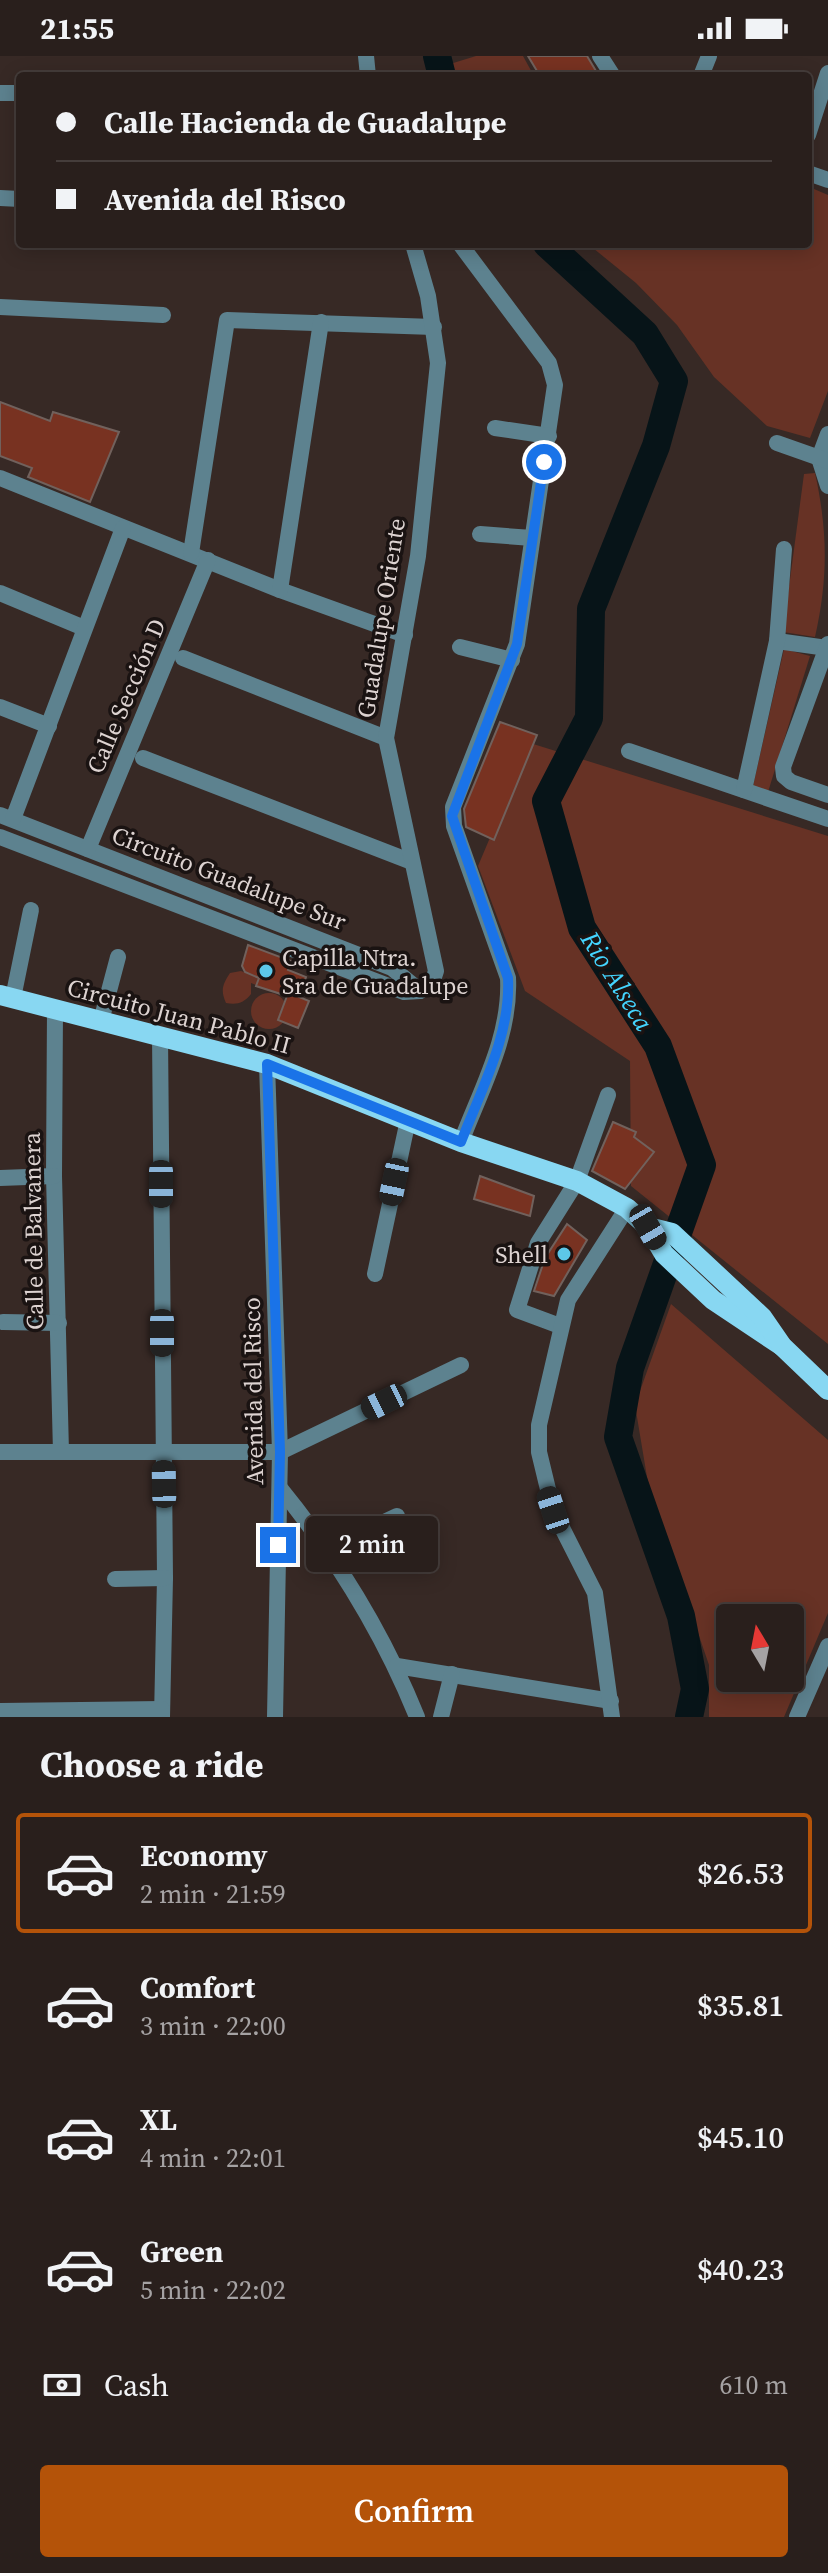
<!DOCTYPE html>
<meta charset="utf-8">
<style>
body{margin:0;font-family:"Source Serif 4",serif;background:#312725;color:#f1f3f6;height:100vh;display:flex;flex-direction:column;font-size:30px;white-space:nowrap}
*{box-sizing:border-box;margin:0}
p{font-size:26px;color:#a5a2a3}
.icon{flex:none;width:44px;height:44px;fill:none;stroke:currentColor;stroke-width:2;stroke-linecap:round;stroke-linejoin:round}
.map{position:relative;height:1661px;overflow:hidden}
.panel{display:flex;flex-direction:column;background:#291f1c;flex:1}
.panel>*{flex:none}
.guide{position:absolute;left:16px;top:16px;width:796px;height:176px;border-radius:8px;box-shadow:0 4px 20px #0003,0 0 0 2px #453d3b;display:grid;align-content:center;height:176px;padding:0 40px;background:#291f1c}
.needle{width:52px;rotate:350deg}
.buttons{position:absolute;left:716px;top:1548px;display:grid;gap:16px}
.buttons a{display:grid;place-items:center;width:88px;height:88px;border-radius:8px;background:#291f1c;box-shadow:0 4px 20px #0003,0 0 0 2px #453d3b;font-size:40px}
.end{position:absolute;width:36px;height:36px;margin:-18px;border:10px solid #1a73e8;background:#fff;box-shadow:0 0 0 4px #fff}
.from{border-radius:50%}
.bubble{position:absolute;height:56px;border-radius:8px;background:#291f1c;box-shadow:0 4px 20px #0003,0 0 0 2px #453d3b;font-size:26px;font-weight:600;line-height:56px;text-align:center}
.car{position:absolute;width:24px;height:48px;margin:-24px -12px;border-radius:10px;box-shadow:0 0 6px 2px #0007;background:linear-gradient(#222 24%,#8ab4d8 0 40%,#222 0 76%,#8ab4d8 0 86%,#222 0)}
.guide b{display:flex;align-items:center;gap:28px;height:76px;font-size:30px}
.guide b+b{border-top:2px solid #453d3b}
.guide i{width:20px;height:20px;background:#f1f3f6}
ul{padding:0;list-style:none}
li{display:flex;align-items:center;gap:24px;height:120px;margin:0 16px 12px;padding:0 24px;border:4px solid transparent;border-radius:8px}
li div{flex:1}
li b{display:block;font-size:30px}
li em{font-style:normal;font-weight:600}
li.active{border-color:#b45309}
li>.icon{width:72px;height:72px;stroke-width:1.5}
h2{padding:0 40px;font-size:36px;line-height:96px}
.pay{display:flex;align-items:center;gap:20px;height:88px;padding:0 40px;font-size:30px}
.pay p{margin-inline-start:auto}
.primary-button{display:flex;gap:16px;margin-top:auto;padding:16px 40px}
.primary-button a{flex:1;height:92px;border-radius:8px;background:#b45309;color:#fff;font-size:32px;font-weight:600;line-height:92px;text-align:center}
.status{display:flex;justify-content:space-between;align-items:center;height:56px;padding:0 40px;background:#291f1c;direction:ltr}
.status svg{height:22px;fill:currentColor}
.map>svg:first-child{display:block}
.green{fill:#673225;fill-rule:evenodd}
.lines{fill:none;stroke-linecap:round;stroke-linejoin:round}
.river{stroke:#071418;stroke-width:28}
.building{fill:#783221;stroke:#71615c;stroke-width:2}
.minor{stroke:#5d828f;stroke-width:16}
.major{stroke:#88d7f2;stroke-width:20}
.route{stroke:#1a73e8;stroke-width:10}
.poi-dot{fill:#5dc7e8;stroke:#1a1312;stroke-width:3}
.labels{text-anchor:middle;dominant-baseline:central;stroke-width:7;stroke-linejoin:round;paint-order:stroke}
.street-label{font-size:24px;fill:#ddd3d1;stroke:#1a1312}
.poi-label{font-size:24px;fill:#ddd3d1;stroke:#1a1312;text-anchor:start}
.water-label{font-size:26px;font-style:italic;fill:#44d4fe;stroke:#1a1312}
</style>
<div class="status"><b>21:55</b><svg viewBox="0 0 49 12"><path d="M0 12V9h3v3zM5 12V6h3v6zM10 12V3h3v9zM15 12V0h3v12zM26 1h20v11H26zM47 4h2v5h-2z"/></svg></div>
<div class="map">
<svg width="828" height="1661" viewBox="0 0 828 1661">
<rect width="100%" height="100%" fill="#372925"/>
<g class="green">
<path d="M 476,0 L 523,0 L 534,20 L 456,20 L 450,8 Z"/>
<path d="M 814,133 L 828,139 L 828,335 L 810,382 L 767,370 L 714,321 L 677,269 L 636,227 L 588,188 L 808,188 L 808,148 Z"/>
<path d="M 815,417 C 828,476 828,523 815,581 L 783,576 L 804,418 Z"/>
<path d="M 784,593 L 810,600 L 768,736 L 753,730 Z"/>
<path d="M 530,687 L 828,780 L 828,1288 L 631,1130 L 630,1005 L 525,935 L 478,810 Z"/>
<path d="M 241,915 L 280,930 L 277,937 L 251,927 L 251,938 C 244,947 237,949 226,947 C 220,934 223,928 230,917 Z"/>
<circle cx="269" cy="955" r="18"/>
<path d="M 671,1248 L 828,1384 L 828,1557 L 784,1661 L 709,1661 L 709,1609 L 649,1433 L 635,1349 ZM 730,1562 L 790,1562 L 790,1622 L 730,1622 Z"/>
</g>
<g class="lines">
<g class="river">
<path d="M 437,0 L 442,20"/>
<path d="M 547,188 L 645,278 L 674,325 L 656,390 L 591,553 L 589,662 L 546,745 L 582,872 L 658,990 L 702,1109 L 630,1312 L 618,1381 L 681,1560 L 695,1633 L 689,1661"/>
</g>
</g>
<g class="building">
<path d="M 528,0 L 587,0 L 599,20 L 540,20 Z"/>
<path d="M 0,346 L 50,365 L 53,356 L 119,376 L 90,446 L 28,421 L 32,412 L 0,400 Z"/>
<path d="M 500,666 L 537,679 L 494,784 L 466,771 L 464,753 Z"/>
<path d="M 248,889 L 291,905 L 288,914 L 306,921 L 299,941 L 309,945 L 298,972 L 278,964 L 287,940 L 256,930 L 259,922 L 245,916 L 242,910 Z"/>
<path d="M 613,1066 L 636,1076 L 634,1081 L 654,1096 L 625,1133 L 592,1115 Z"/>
<path d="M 480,1120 L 534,1140 L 530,1160 L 474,1143 Z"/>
<path d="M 567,1168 L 587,1184 L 554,1240 L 534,1235 L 545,1202 Z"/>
</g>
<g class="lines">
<g class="minor">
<path d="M 366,0 L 368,20"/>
<path d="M 600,0 L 613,20"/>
<path d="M 701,20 L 709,0"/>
<path d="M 0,37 L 20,37"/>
<path d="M 808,79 L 828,17"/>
<path d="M 808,117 L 828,124"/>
<path d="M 0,142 L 20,143"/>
<path d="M 460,188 L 549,307 L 555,329 L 517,588 L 453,751 L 454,770 L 508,922 C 511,980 481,1033 461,1086"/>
<path d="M 0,251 L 163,259"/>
<path d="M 495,372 L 549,380"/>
<path d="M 828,378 L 819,402 L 828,430"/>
<path d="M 777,387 L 828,405"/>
<path d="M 0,422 L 280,534 L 405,579"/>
<path d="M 480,478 L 532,482"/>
<path d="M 191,497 L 227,264 L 434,271"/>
<path d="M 280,534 L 321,266"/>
<path d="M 0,537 L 84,572"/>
<path d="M 777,585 L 827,592"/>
<path d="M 828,588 L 783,711 L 784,720 L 791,726 L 828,739"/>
<path d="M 460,591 L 512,604"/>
<path d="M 183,602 L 386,682"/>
<path d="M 0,651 L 49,670"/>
<path d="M 629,695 L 828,763"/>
<path d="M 143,702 L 412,806"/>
<path d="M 744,734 L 777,585 L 784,493"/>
<path d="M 0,759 L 392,912 L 420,935"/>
<path d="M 13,763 L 123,472"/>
<path d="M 0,781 L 404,936 L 420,935 L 432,927 L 436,915 L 386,682 L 418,500 L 438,307 L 428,240 L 413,188"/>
<path d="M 88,793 L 208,504"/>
<path d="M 13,942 L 31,854"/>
<path d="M 55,953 L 54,1120 L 61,1396"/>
<path d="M 101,965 L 118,901"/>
<path d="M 160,979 L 165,1522 L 162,1661"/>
<path d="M 267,1008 L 280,1396 L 275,1661"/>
<path d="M 0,1122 L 54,1120"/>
<path d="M 375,1218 L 408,1064"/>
<path d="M 3,1266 L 59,1267"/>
<path d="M 560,1270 L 517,1254 L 538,1187 L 577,1125 L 608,1039"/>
<path d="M 0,1396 L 280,1396 L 461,1309"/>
<path d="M 280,1432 C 337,1502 383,1577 417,1661"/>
<path d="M 329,1492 L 397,1460"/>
<path d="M 115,1523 L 165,1522"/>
<path d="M 397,1610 L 611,1645"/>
<path d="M 0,1655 L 162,1653"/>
<path d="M 441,1661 L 452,1618"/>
<path d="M 612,1661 L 595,1537 L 553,1454 L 539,1396 L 539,1369 L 568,1244 L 627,1152"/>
<path d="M 797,1661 L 828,1590"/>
</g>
<g class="major">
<path d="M 0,939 L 267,1008 L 461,1086 L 577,1125 L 627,1152 L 648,1171 L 664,1198 L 713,1244 L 782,1290"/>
<path d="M 648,1171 L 672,1177 L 762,1261 L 782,1290 L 828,1334"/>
</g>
</g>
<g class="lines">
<path class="route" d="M 278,1489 L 280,1396 L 267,1008 L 461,1086 C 481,1034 511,979 508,922 L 452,760 L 517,588 L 544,406"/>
</g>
<g class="poi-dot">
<circle cx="266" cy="915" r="8"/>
<circle cx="564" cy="1198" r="8"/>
</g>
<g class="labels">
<g class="street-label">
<text transform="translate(381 562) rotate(-81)">Guadalupe Oriente</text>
<text transform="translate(126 640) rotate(-67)">Calle Sección D</text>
<text transform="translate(229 822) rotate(21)">Circuito Guadalupe Sur</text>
<text transform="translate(179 960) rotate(15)">Circuito Juan Pablo II</text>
<text transform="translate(33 1175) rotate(-91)">Calle de Balvanera</text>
<text transform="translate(253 1335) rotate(-91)">Avenida del Risco</text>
</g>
<g class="poi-label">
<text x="282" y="901">Capilla Ntra.<tspan x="282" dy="28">Sra de Guadalupe</tspan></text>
<text x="548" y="1198" text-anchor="end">Shell</text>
</g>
<g class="water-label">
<text transform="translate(617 925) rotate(58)">Rio Alseca</text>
</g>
</g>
</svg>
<div class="buttons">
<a><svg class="needle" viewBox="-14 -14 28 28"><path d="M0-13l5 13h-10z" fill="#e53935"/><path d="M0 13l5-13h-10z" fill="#a5a2a3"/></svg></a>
</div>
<i class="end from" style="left:544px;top:406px"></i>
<i class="end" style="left:278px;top:1489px"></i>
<div class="bubble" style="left:306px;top:1460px;width:132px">2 min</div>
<i class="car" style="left:394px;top:1126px;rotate:192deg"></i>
<i class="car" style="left:161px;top:1128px;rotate:180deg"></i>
<i class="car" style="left:648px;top:1171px;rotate:150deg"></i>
<i class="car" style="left:162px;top:1277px;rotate:180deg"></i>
<i class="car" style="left:384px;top:1346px;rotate:244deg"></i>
<i class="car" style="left:164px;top:1428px;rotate:359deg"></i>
<i class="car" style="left:553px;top:1454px;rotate:342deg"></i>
<div class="guide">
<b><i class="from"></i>Calle Hacienda de Guadalupe</b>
<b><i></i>Avenida del Risco</b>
</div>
</div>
<section class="panel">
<h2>Choose a ride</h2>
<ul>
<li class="active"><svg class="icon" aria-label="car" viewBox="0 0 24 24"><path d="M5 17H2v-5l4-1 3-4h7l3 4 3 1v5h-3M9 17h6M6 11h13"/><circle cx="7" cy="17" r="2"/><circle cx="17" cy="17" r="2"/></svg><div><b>Economy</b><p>2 min · 21:59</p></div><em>$26.53</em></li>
<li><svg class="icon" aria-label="car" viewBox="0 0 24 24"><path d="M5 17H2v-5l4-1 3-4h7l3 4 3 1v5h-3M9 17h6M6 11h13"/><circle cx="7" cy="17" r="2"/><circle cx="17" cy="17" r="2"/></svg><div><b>Comfort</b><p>3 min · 22:00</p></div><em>$35.81</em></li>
<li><svg class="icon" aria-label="car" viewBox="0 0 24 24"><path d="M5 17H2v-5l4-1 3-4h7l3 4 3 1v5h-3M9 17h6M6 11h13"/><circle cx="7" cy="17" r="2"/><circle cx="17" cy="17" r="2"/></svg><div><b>XL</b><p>4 min · 22:01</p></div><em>$45.10</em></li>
<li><svg class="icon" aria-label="car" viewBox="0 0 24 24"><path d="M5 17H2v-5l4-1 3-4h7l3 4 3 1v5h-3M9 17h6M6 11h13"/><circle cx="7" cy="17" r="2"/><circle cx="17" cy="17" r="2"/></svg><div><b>Green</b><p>5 min · 22:02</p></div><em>$40.23</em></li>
</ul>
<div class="pay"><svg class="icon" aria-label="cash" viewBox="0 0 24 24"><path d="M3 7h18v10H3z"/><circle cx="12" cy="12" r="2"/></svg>Cash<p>610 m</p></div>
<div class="primary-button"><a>Confirm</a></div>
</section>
